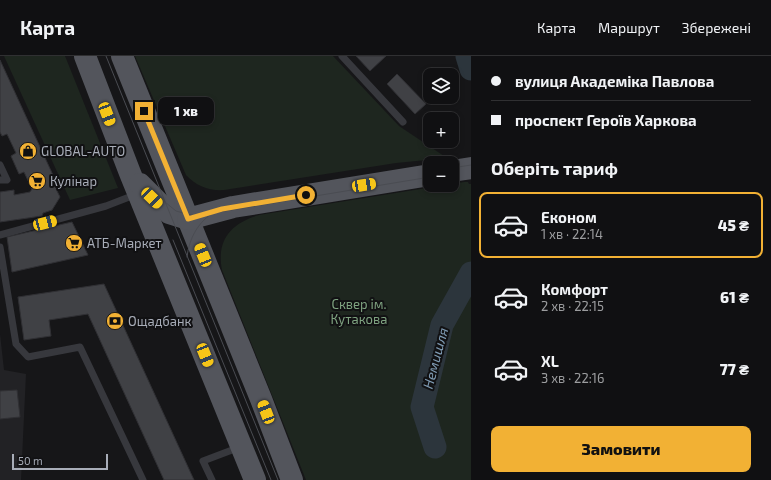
<!DOCTYPE html>
<html lang="uk">
<meta charset="utf-8">
<style>
body{margin:0;font-family:"Exo 2",sans-serif;background:#19191b;color:#f1f3f6;height:100vh;display:flex;flex-direction:column;font-size:15px;white-space:nowrap}
*{box-sizing:border-box;margin:0}
p{font-size:13px;color:#9c9d9f}
.icon{flex:none;width:22px;height:22px;fill:none;stroke:currentColor;stroke-width:2;stroke-linecap:round;stroke-linejoin:round}
.map{position:relative;flex:1;overflow:hidden}
.panel{display:flex;flex-direction:column;background:#101012;width:300px}
.panel>*{flex:none}
.banner{display:grid;align-content:center;height:88px;padding:0 20px;background:#101012}
.fabs{position:absolute;left:423px;top:12px;display:grid;gap:8px}
.fabs a{display:grid;place-items:center;width:36px;height:36px;border-radius:8px;background:#101012;box-shadow:0 2px 6px #0003,0 0 0 1px #303032;font-size:20px}
.scale{position:absolute;left:12px;bottom:10px;width:96px;box-sizing:border-box;padding-left:4px;border:2px solid #a8adb8;border-top:0;font-size:11px;line-height:14px;white-space:nowrap;color:#a8adb8;-webkit-text-stroke:3px #111113;paint-order:stroke}
.end{position:absolute;width:18px;height:18px;margin:-9px;border:5px solid #f2b134;background:#111;box-shadow:0 0 0 2px #111}
.from{border-radius:50%}
.bubble{position:absolute;height:28px;border-radius:8px;background:#101012;box-shadow:0 2px 6px #0003,0 0 0 1px #303032;font-size:13px;font-weight:800;line-height:28px;text-align:center}
.car{position:absolute;width:12px;height:24px;margin:-12px -6px;border-radius:5px;box-shadow:0 0 3px 1px #0007;background:linear-gradient(#f5c518 24%,#345 0 40%,#f5c518 0 76%,#345 0 86%,#f5c518 0)}
.banner b{display:flex;align-items:center;gap:14px;height:38px;font-size:15px}
.banner b+b{border-top:1px solid #303032}
.banner i{width:10px;height:10px;background:#f1f3f6}
ul{padding:0;list-style:none}
li{display:flex;align-items:center;gap:12px;height:66px;margin:0 8px 6px;padding:0 12px;border:2px solid transparent;border-radius:8px}
li div{flex:1}
li b{display:block;font-size:15px}
li em{font-style:normal;font-weight:800}
li.current{border-color:#f2b134}
li>.icon{width:36px;height:36px;stroke-width:1.5}
h2{padding:0 20px;font-size:18px;line-height:48px}
.cta{display:flex;gap:8px;margin-top:auto;padding:8px 20px}
.cta a{flex:1;height:46px;border-radius:8px;background:#f2b134;color:#111;font-size:16px;font-weight:800;line-height:46px;text-align:center}
header{display:flex;align-items:center;gap:24px;box-sizing:border-box;height:56px;padding:0 20px;background:#101012;border-bottom:1px solid #303032}
header strong{font-size:19px}
nav{display:flex;gap:22px;margin-inline-start:auto;font-size:14px}
main{display:flex;flex:1;min-height:0}
.map>svg:first-child{display:block}
.built{fill:#222225}
.green{fill:#1e261f}
.lines{fill:none;stroke-linecap:round;stroke-linejoin:round}
.river{stroke:#2c353c;stroke-width:23}
.building{fill:#404145;stroke:#303034}
.service{stroke:#37383d;stroke-width:7}
.primary{stroke:#53555c;stroke-width:22}
.tram{stroke:#4a4c52;stroke-width:1}
.route{stroke:#f2b134;stroke-width:5}
.labels{text-anchor:middle;dominant-baseline:central;stroke-width:4;stroke-linejoin:round;paint-order:stroke}
.poi-label{font-size:13px;fill:#a8adb8;stroke:#111113;text-anchor:start}
.park-label{font-size:13px;fill:#7fa381;stroke:#111113}
.water-label{font-size:14px;font-style:italic;fill:#7f9bb3;stroke:#111113}
</style>
<header>
<strong>Карта</strong>
<nav><a>Карта</a><a>Маршрут</a><a>Збережені</a></nav>
</header>
<main>
<div class="map">
<svg width="471" height="424" viewBox="0 0 471 424">
<rect width="100%" height="100%" fill="#161618"/>
<path class="built" d="M 0,278 L 4,314 L 26,318 L 21,424 L 0,424 Z"/>
<g class="green">
<path d="M 4,0 L 65,0 L 118,132 L 70,144 Z"/>
<path d="M 135,0 L 333,0 L 399,70 L 447,102 L 396,107 L 224,134 C 209,135 196,130 186,119 Z"/>
<path d="M 464,126 L 468,126 L 469,128 L 471,128 L 471,424 L 306,424 L 222,214 C 216,183 232,167 259,159 Z"/>
</g>
<g class="lines">
<g class="river">
<path d="M 467,0 L 471,13"/>
<path d="M 435,391 L 422,351 L 442,269 L 471,217"/>
</g>
</g>
<g class="building">
<path d="M 356,0 L 386,0 L 370,15 Z"/>
<path d="M 0,4 L 58,130 L 56,133 L 60,141 L 52,154 L 43,157 L 42,160 L 0,166 L 0,136 L 14,134 L 14,139 L 30,136 L 32,133 L 24,116 L 19,118 L 11,100 L 16,97 L 7,78 L 2,80 L 0,76 Z"/>
<path d="M 397,18 L 426,48 L 415,58 L 387,28 Z"/>
<path d="M 72,166 L 88,199 L 12,216 L 7,181 Z"/>
<path d="M 104,228 L 194,424 L 164,424 L 88,258 L 49,264 L 51,280 L 24,284 L 18,241 Z"/>
<path d="M 17,334 L 20,361 L 0,363 L 0,335 Z"/>
</g>
<g class="lines">
<g class="service">
<path d="M 342,0 L 403,66"/>
<path d="M 0,109 L 7,124 L 0,124"/>
<path d="M 0,179 L 106,150 L 137,138"/>
<path d="M 0,191 L 16,288 L 28,301 L 80,291 L 143,424"/>
<path d="M 212,424 L 203,405 L 240,391"/>
</g>
<g class="primary">
<path d="M 85,0 L 130,117 L 255,424"/>
<path d="M 122,0 L 261,343 L 292,424"/>
<path d="M 452,115 L 471,112"/>
<path d="M 140,128 L 169,157 L 188,163"/>
<path d="M 188,163 L 233,151 L 430,119"/>
</g>
<g class="tram">
<path d="M 106,0 L 278,424"/>
<path d="M 452,112 L 471,109"/>
<path d="M 165,146 L 176,155 L 195,160 L 430,121"/>
<path d="M 173,184 L 271,424"/>
<path d="M 187,201 C 189,183 197,168 211,158"/>
</g>
</g>
<g class="lines">
<path class="route" d="M 144,55 L 188,163 L 222,153 L 306,139"/>
</g>
<defs>
<symbol id="shop-disc" viewBox="-11 -11 22 22"><circle r="9.5" fill="#f2b134" stroke="#111113"/><path d="M-5-2.5h2.3a2.7 3.5 0 0 1 5.4 0H5L5.5 6h-11ZM-1.5-2.5h3a1.5 2.3 0 0 0-3 0Z" fill="#111"/></symbol>
<symbol id="supermarket-disc" viewBox="-11 -11 22 22"><circle r="9.5" fill="#f2b134" stroke="#111113"/><path d="M-6-5.5h2.5l.6 2H6L4.5 2H-2.5L-4.4-4H-6ZM-1.5 3.2a1.3 1.3 0 1 0 .1 0ZM3 3.2a1.3 1.3 0 1 0 .1 0Z" fill="#111"/></symbol>
<symbol id="bank-disc" viewBox="-11 -11 22 22"><circle r="9.5" fill="#f2b134" stroke="#111113"/><path d="M-6-4H6V4H-6ZM0-2.3a2.3 2.3 0 1 0 0 4.6a2.3 2.3 0 1 0 0-4.6Z" fill="#111"/></symbol>
</defs>
<g fill-rule="evenodd">
<use href="#shop-disc" x="18" y="85" width="20" height="20"/>
<use href="#supermarket-disc" x="27" y="115" width="20" height="20"/>
<use href="#supermarket-disc" x="64" y="177" width="20" height="20"/>
<use href="#bank-disc" x="105" y="255" width="20" height="20"/>
</g>
<g class="labels">
<g class="poi-label">
<text x="41" y="95">GLOBAL-AUTO</text>
<text x="50" y="125">Кулінар</text>
<text x="87" y="187">АТБ-Маркет</text>
<text x="128" y="265">Ощадбанк</text>
</g>
<g class="park-label">
<text x="359" y="248">Сквер ім.<tspan x="359" dy="15">Кутакова</tspan></text>
</g>
<g class="water-label">
<text transform="translate(435 302) rotate(-75)">Немишля</text>
</g>
</g>
</svg>
<div class="fabs">
<a><svg class="icon" aria-label="layers" viewBox="0 0 24 24"><path d="M12 4l9 5-9 5-9-5zM3 14l9 5 9-5"/></svg></a>
<a>+</a>
<a>−</a>
</div>
<div class="scale">50 m</div>
<i class="end from" style="left:306px;top:139px"></i>
<i class="end" style="left:144px;top:55px"></i>
<div class="bubble" style="left:158px;top:41px;width:56px">1 хв</div>
<i class="car" style="left:107px;top:58px;rotate:159deg"></i>
<i class="car" style="left:364px;top:129px;rotate:81deg"></i>
<i class="car" style="left:152px;top:142px;rotate:134deg"></i>
<i class="car" style="left:45px;top:167px;rotate:75deg"></i>
<i class="car" style="left:203px;top:199px;rotate:338deg"></i>
<i class="car" style="left:205px;top:299px;rotate:158deg"></i>
<i class="car" style="left:266px;top:356px;rotate:339deg"></i>
</div>
<section class="panel">
<div class="banner">
<b><i class="from"></i>вулиця Академіка Павлова</b>
<b><i></i>проспект Героїв Харкова</b>
</div>
<h2>Оберіть тариф</h2>
<ul>
<li class="current"><svg class="icon" aria-label="car" viewBox="0 0 24 24"><path d="M5 17H2v-5l4-1 3-4h7l3 4 3 1v5h-3M9 17h6M6 11h13"/><circle cx="7" cy="17" r="2"/><circle cx="17" cy="17" r="2"/></svg><div><b>Економ</b><p>1 хв · 22:14</p></div><em>45 ₴</em></li>
<li><svg class="icon" aria-label="car" viewBox="0 0 24 24"><path d="M5 17H2v-5l4-1 3-4h7l3 4 3 1v5h-3M9 17h6M6 11h13"/><circle cx="7" cy="17" r="2"/><circle cx="17" cy="17" r="2"/></svg><div><b>Комфорт</b><p>2 хв · 22:15</p></div><em>61 ₴</em></li>
<li><svg class="icon" aria-label="car" viewBox="0 0 24 24"><path d="M5 17H2v-5l4-1 3-4h7l3 4 3 1v5h-3M9 17h6M6 11h13"/><circle cx="7" cy="17" r="2"/><circle cx="17" cy="17" r="2"/></svg><div><b>XL</b><p>3 хв · 22:16</p></div><em>77 ₴</em></li>
</ul>
<div class="cta"><a>Замовити</a></div>
</section>
</main>
